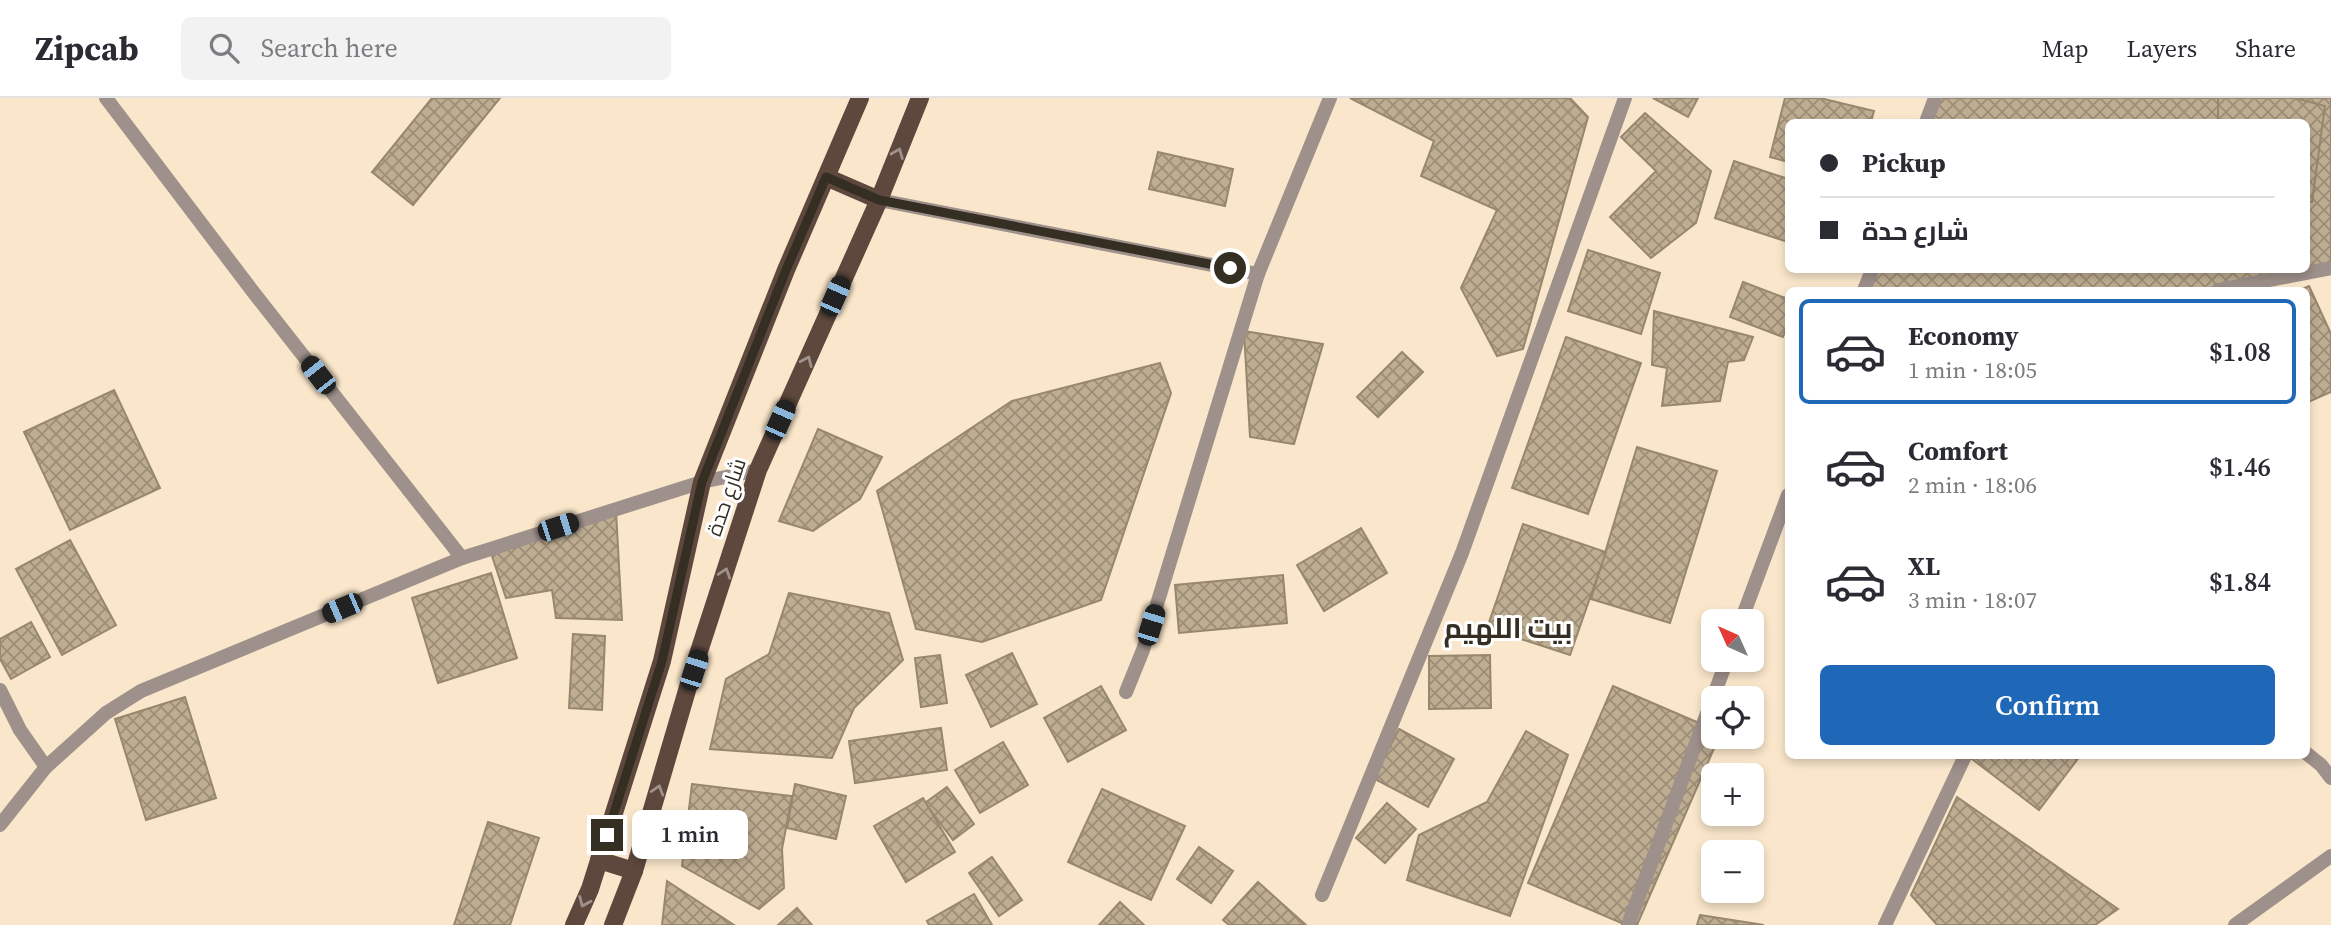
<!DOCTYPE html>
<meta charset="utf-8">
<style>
body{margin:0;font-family:"Source Serif 4",Cairo,serif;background:#f2f2f3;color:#2b2b33;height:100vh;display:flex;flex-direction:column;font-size:26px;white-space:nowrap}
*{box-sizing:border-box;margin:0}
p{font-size:23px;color:#7c7c81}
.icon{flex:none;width:38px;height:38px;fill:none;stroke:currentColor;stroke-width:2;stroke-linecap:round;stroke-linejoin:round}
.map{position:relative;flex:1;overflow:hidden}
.side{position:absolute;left:1785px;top:189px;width:525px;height:472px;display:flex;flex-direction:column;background:#fff;border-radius:10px;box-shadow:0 4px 10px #0003}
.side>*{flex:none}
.top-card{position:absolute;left:1785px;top:21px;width:525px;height:154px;border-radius:10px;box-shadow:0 4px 10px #0003;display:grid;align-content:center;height:154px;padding:0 35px;background:#fff}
.needle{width:46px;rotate:315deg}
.controls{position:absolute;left:1701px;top:511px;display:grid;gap:14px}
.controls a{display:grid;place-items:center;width:63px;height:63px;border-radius:10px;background:#fff;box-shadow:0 4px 10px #0003;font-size:35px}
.end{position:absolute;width:32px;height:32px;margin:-16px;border:9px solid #352e23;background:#fff;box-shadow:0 0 0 4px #fff}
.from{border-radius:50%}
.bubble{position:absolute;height:49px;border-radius:10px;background:#fff;box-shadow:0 4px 10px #0003;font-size:23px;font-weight:600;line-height:49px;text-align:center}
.car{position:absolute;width:21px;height:42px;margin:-21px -10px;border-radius:9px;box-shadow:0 0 5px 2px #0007;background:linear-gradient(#222 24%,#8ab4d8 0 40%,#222 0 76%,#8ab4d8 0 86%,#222 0)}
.top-card b{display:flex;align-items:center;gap:24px;height:66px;font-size:26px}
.top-card b+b{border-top:2px solid #e1e1e2}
.top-card i{width:18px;height:18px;background:#2b2b33}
ul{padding:12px 0 0;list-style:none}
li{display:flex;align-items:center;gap:21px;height:105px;margin:0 14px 10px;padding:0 21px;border:4px solid transparent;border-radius:10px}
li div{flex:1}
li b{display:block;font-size:26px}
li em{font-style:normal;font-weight:600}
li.active{border-color:#1e68b7}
li>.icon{width:63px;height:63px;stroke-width:1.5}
.button{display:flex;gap:14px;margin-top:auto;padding:14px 35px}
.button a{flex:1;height:80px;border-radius:10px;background:#1e68b7;color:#fff;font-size:28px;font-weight:600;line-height:80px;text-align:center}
header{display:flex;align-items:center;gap:42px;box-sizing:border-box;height:98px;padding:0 35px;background:#fff;border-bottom:2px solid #e1e1e2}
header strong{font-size:33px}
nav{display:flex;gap:38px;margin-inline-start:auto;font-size:24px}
.search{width:490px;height:63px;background:#f2f2f3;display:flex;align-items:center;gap:18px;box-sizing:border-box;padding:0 24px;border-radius:10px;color:#7c7c81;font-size:26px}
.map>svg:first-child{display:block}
.building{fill:url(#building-cross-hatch);stroke:#97876d;stroke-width:2}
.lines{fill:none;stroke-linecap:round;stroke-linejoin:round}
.minor{stroke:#9e908a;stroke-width:14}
.primary{stroke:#5e483d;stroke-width:18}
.oneway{stroke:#9e918b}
.route{stroke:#352e23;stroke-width:9}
.labels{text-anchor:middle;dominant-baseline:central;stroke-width:6;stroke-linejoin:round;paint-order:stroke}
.street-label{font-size:21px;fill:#352e23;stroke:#fff}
.district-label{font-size:28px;font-weight:bold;fill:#352e23;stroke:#fff}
</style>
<header>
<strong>Zipcab</strong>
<div class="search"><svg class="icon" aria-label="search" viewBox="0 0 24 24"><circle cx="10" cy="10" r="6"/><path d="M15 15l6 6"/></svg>Search here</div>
<nav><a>Map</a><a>Layers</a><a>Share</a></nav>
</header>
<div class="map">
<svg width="2331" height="827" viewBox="0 0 2331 827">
<defs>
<pattern id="building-cross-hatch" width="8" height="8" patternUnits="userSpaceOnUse" patternTransform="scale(1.75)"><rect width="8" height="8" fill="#bfad92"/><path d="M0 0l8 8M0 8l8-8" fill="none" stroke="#9c8d77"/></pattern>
</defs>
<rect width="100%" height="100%" fill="#fae7cb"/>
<g class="building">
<path d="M 432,0 L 500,0 L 413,107 L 372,74 Z"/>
<path d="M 1350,0 L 1570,0 L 1588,19 L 1523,251 L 1497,258 L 1461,190 L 1497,112 L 1421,78 L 1434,43 Z"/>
<path d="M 1653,0 L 1698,0 L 1688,19 Z"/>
<path d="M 1785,0 L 1820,0 L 1874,13 L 1871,24 L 1788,24 L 1788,64 L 1770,59 Z"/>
<path d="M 1935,0 L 2331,0 L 2331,170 L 2218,192 L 1864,192 L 1872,172 L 2306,172 L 2306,24 L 1926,24 Z"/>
<path d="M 2218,0 L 2295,0 L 2325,8 L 2312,104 L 2306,104 L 2306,24 L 2218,24 Z"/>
<path d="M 1645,15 L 1711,73 L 1696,125 L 1651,160 L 1610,119 L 1656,73 L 1621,39 Z"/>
<path d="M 1158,54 L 1233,71 L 1225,108 L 1149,91 Z"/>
<path d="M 1734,63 L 1788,81 L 1788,144 L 1715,120 Z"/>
<path d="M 1588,152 L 1660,175 L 1641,236 L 1568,213 Z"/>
<path d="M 1743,184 L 1788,201 L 1788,225 L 1783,239 L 1730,219 Z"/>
<path d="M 2309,188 L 2331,236 L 2331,294 L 2306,305 L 2306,192 L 2300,192 Z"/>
<path d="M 1654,213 L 1753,239 L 1744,262 L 1728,264 L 1720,303 L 1662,308 L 1667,270 L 1652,267 Z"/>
<path d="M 1244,233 L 1323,246 L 1294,346 L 1250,339 Z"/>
<path d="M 1566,239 L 1641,265 L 1588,416 L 1512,390 Z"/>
<path d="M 1402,254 L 1423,274 L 1378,319 L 1357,299 Z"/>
<path d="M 1160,265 L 1171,295 L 1101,502 L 982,544 L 916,531 L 877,393 L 1012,303 Z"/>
<path d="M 114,292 L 160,390 L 70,432 L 24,334 Z"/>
<path d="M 818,331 L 882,359 L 860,401 L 813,433 L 779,423 Z"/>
<path d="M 1637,349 L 1717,373 L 1670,525 L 1591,501 Z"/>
<path d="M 616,413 L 622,522 L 556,520 L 552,492 L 506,500 L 491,455 Z"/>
<path d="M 1523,426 L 1606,454 L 1570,557 L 1487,530 Z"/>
<path d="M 1361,430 L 1387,475 L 1324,513 L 1297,467 Z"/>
<path d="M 70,442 L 116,527 L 62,557 L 16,471 Z"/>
<path d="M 491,475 L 517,560 L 438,585 L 412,500 Z"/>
<path d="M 1283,477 L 1287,525 L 1179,535 L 1175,487 Z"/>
<path d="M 789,495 L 889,515 L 903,562 L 854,610 L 832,660 L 710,651 L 726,581 L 769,556 Z"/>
<path d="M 31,524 L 50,559 L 11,581 L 0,561 L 0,541 Z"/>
<path d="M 573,536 L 605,538 L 602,612 L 569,610 Z"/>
<path d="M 1012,555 L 1037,606 L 991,629 L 966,577 Z"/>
<path d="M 940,557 L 947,605 L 921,609 L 915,560 Z"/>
<path d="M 1490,557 L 1491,610 L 1429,611 L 1429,558 Z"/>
<path d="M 1101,588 L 1126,632 L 1068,664 L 1044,620 Z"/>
<path d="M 1613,588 L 1713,631 L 1713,639 L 1719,639 L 1637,827 L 1626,827 L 1528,785 Z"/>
<path d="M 185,599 L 216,700 L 146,722 L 115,621 Z"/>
<path d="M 941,630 L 947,672 L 855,685 L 849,643 Z"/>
<path d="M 1399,631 L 1454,661 L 1428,709 L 1373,680 Z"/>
<path d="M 1526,633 L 1568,657 L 1510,818 L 1407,782 L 1419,737 L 1487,704 Z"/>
<path d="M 1003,644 L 1028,687 L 980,715 L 955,672 Z"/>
<path d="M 1968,658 L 2080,658 L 2039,712 Z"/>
<path d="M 692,686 L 792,698 L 782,751 L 784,790 L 759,811 L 682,768 Z"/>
<path d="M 795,686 L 846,698 L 836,741 L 787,730 Z"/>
<path d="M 947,689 L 974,726 L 953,742 L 925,705 Z"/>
<path d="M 1102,691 L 1185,728 L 1151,802 L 1068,764 Z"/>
<path d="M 1957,699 L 2118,811 L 2095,827 L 1937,827 L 1911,797 Z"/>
<path d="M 923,700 L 955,754 L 906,784 L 874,728 Z"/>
<path d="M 1387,705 L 1416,731 L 1385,765 L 1356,740 Z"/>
<path d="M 488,724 L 539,740 L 510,827 L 454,827 Z"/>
<path d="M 1199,749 L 1233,773 L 1211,805 L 1177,781 Z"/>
<path d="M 992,759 L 1022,802 L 999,818 L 969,775 Z"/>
<path d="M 667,783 L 734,827 L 662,827 Z"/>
<path d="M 1258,784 L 1306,827 L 1229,827 L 1223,822 Z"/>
<path d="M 974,796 L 992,827 L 929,827 L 927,823 Z"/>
<path d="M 1120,804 L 1144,827 L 1099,827 Z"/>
<path d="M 797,810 L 812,827 L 778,827 Z"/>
<path d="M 1700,817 L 1764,827 L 1697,827 Z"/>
</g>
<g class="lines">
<g class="minor">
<path d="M 106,0 L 254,195 L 462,460"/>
<path d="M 1926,24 L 1935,0"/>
<path d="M 879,102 L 1258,176 L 1330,0"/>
<path d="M 1864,192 L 1872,172"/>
<path d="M 2218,192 L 2331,170"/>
<path d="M 1741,523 L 1788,397"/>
<path d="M 0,592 L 20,632 L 46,669"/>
<path d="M 1126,594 L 1143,552 L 1258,176"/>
<path d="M 2306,655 L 2321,667 L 2331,680"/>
<path d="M 0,727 L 46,669 L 106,615 L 141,593 L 462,460 L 702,384 L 758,372"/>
<path d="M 1322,797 L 1462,455 L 1625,0"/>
<path d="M 1628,827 L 1727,562"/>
<path d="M 1885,827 L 1965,658"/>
<path d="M 2235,827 L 2331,758"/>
</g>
<g class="primary">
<path d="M 826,79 L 879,102"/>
<path d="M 599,762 L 634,773"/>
<path d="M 574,827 L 590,791 L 662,563 L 702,384 L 786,172 L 860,0"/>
<path d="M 613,827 L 634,773 L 693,572 L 758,372 L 879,102 L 920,0"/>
</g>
</g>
<defs><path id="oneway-chevron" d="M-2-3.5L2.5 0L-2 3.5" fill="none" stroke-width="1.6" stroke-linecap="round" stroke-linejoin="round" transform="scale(1.75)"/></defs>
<g class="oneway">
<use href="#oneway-chevron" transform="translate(898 55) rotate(-68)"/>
<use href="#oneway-chevron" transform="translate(807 263) rotate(-66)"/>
<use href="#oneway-chevron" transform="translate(725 475) rotate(-72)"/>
<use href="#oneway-chevron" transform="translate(658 692) rotate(-73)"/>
<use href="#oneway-chevron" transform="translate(584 804) rotate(113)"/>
</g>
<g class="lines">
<path class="route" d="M 607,737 L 662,563 L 702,384 L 786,172 L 826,79 L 879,102 L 1230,170"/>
</g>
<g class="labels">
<g class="street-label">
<text transform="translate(726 399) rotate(-71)">شارع حدة</text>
</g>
<g class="district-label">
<text x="1508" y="530">بيت اللهيم</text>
</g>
</g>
</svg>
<div class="controls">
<a><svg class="needle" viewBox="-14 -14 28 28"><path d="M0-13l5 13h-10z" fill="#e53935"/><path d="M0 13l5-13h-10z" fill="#7c7c81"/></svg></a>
<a><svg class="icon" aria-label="locate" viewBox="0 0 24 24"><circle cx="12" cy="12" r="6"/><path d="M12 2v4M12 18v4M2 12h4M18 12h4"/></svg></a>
<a>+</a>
<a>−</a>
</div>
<i class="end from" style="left:1230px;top:170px"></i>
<i class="end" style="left:607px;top:737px"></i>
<div class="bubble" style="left:632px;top:712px;width:116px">1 min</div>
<i class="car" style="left:835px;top:198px;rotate:24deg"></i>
<i class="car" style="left:318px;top:277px;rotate:322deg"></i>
<i class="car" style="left:780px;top:322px;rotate:24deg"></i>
<i class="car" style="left:558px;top:429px;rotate:72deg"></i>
<i class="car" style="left:342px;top:510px;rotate:247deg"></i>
<i class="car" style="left:1151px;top:527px;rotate:17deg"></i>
<i class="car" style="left:694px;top:572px;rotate:18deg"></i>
<div class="top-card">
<b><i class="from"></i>Pickup</b>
<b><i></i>شارع حدة</b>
</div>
<section class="side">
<ul>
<li class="active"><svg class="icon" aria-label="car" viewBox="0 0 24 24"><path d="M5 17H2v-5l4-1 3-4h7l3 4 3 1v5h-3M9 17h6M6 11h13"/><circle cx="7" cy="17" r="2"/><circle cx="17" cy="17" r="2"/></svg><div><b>Economy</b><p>1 min · 18:05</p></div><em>$1.08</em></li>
<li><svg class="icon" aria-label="car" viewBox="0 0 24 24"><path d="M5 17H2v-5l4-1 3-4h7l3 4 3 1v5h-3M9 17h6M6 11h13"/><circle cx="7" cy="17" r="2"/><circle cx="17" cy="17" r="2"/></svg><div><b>Comfort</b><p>2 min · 18:06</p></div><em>$1.46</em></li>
<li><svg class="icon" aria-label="car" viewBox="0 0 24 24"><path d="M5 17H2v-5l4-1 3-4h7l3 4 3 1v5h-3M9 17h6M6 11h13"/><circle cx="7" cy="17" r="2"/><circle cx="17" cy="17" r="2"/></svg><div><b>XL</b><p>3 min · 18:07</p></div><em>$1.84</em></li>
</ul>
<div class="button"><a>Confirm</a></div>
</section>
</div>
